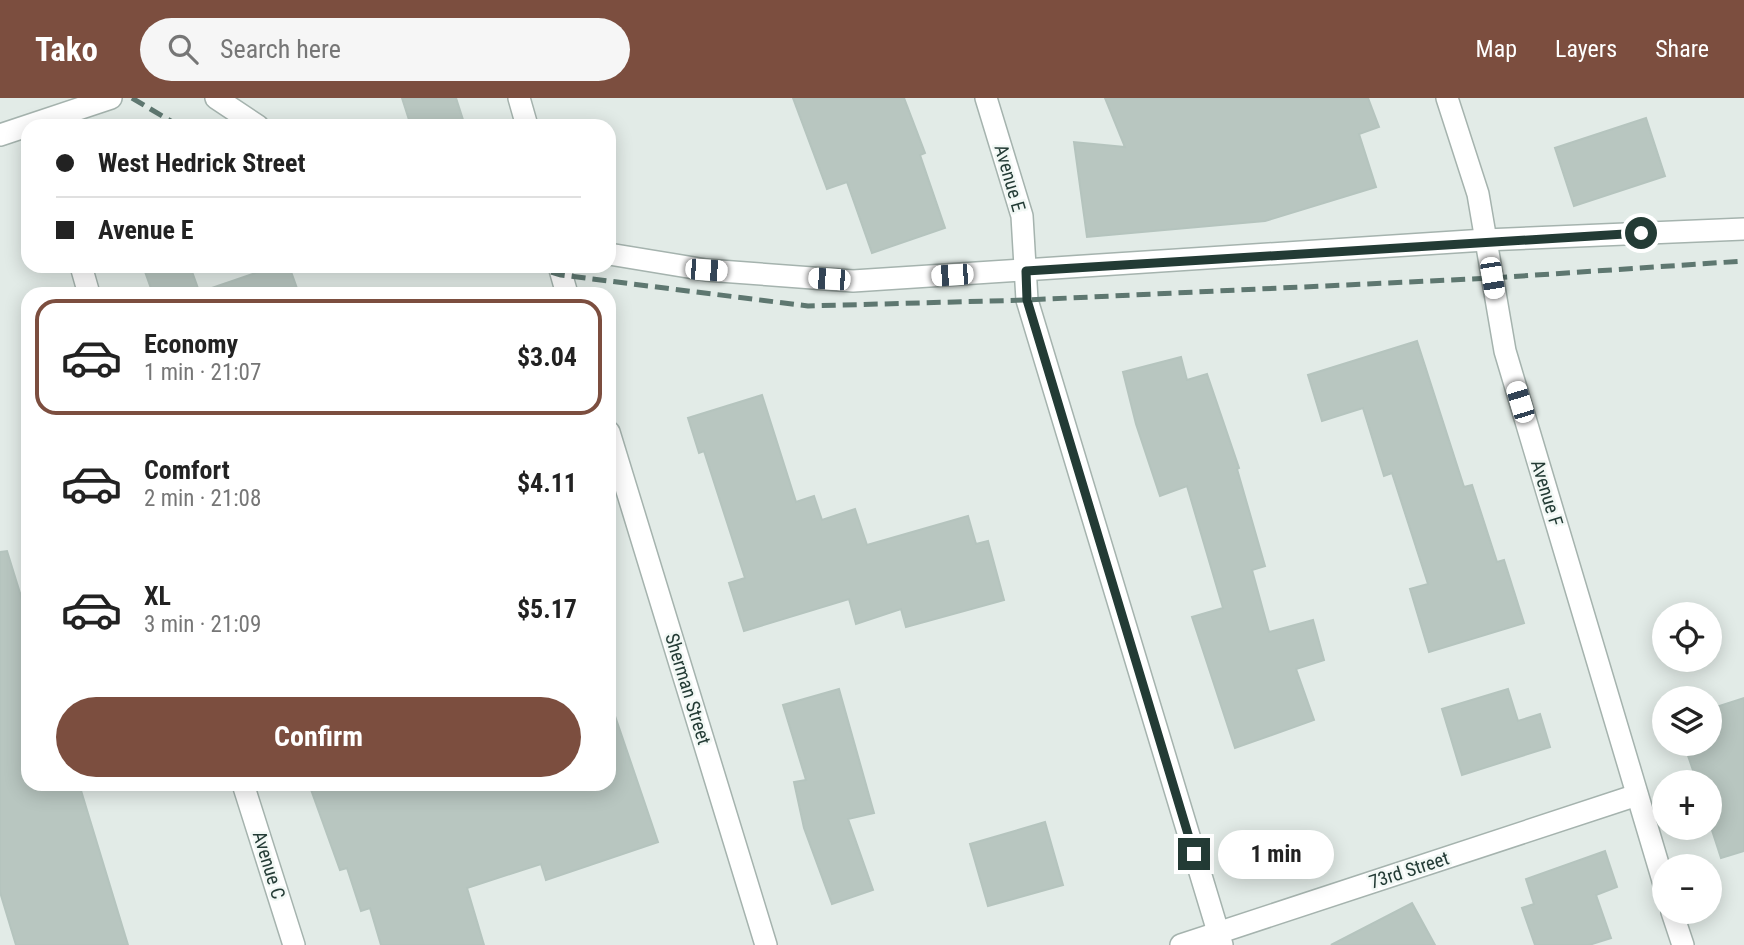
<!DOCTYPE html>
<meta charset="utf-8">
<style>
body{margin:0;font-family:"Roboto Condensed",sans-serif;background:#f6f6f6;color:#222;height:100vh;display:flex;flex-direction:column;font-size:26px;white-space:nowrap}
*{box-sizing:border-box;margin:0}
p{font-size:23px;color:#767676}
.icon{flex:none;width:38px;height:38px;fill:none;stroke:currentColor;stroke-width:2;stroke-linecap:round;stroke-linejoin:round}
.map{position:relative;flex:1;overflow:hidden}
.drawer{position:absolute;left:21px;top:189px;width:595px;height:504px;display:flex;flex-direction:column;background:#fff;border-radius:21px;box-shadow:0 4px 18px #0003}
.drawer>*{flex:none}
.hud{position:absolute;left:21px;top:21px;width:595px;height:154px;border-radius:21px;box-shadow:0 4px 18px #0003;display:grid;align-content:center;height:154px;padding:0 35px;background:#fff}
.controls{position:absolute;left:1652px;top:504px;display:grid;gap:14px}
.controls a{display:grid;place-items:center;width:70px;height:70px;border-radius:50%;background:#fff;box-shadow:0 4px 18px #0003;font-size:35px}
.end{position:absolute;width:32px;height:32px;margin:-16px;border:9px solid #233b35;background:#fff;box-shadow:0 0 0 4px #fff}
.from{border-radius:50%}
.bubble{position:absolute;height:49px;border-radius:24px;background:#fff;box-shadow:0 4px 18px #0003;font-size:23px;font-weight:700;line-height:49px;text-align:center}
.car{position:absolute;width:21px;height:42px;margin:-21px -10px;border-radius:9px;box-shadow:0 0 5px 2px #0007;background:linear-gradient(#fff 24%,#345 0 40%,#fff 0 76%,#345 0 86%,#fff 0)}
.hud b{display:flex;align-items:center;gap:24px;height:66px;font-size:26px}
.hud b+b{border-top:2px solid #e0e0e0}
.hud i{width:18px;height:18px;background:#222}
ul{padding:12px 0 0;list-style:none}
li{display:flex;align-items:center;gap:21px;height:116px;margin:0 14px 10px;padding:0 21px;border:4px solid transparent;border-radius:21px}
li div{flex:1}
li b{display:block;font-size:26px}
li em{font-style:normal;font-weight:700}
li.current{border-color:#7c4e3f}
li>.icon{width:63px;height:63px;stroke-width:1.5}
.action{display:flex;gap:14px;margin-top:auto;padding:14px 35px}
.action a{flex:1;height:80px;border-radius:42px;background:#7c4e3f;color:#fff;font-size:28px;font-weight:700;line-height:80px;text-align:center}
header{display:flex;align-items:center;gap:42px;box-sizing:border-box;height:98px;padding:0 35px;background:#7c4e3f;color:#fff}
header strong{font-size:33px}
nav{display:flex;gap:38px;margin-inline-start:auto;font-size:24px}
.search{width:490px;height:63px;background:#f6f6f6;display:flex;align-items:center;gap:18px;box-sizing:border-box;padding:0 24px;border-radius:38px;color:#767676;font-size:26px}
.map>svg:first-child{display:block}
.building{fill:#b8c6c0;stroke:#b5c4be;stroke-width:2}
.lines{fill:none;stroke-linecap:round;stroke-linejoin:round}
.street-casing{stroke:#a5b3ae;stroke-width:24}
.street{stroke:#fff;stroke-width:21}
.rail{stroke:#5e7770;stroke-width:5;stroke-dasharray:14 7;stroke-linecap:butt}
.route{stroke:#233b35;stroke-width:9}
.labels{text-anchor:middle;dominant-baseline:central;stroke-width:5;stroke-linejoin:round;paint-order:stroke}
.street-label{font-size:19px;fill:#233b35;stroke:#f2f8f5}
</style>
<header>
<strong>Tako</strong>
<div class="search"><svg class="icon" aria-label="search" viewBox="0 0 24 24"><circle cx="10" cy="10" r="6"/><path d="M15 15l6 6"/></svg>Search here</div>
<nav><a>Map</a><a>Layers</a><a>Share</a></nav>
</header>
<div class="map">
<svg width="1744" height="847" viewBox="0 0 1744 847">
<rect width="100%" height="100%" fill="#e2ebe7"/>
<g class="building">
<path d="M 402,0 L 456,0 L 465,28 L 411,28 Z"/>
<path d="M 793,0 L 904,0 L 925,55 L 920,57 L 945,130 L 872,155 L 847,84 L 827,91 Z"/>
<path d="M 1105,0 L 1368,0 L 1379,29 L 1359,36 L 1376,89 L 1265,123 L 1087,139 L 1074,44 L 1125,49 Z"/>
<path d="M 1646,20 L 1665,78 L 1574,108 L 1555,50 Z"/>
<path d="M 143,168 L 190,168 L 200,196 L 153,196 Z"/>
<path d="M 276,168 L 289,168 L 299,196 L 210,196 L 209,191 Z"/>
<path d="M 1417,243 L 1464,389 L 1472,387 L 1497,464 L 1504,462 L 1524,525 L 1429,554 L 1410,491 L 1428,486 L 1392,375 L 1384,378 L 1363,310 L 1322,323 L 1308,277 Z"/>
<path d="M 1181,259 L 1187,282 L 1207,276 L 1239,370 L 1237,371 L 1265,468 L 1252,472 L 1269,534 L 1313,522 L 1324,562 L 1296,571 L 1314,622 L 1235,650 L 1192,519 L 1223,510 L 1187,388 L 1160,398 L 1136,326 L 1123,274 Z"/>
<path d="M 762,297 L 796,404 L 814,398 L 822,422 L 855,411 L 867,447 L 968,418 L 976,446 L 988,443 L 1004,502 L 906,529 L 901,511 L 856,526 L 849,501 L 744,533 L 729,485 L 745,480 L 704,353 L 699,355 L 688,320 Z"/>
<path d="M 7,453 L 28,521 L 28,686 L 79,686 L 128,847 L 16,847 L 0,794 L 0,454 Z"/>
<path d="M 839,591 L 874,715 L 848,721 L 873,792 L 832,806 L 804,730 L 794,684 L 806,682 L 783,607 Z"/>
<path d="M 1508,591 L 1518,623 L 1540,616 L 1550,649 L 1462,677 L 1442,611 Z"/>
<path d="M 1744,600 L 1744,753 L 1721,760 L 1710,726 L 1710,684 L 1697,684 L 1684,646 L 1710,646 L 1710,611 Z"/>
<path d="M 614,615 L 658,744 L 546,782 L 541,766 L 467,790 L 484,847 L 381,847 L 370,810 L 361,813 L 347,770 L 340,772 L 309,686 L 609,686 L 609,616 Z"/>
<path d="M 1045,724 L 1063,787 L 988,808 L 970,746 Z"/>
<path d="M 1605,753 L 1617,789 L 1596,797 L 1611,840 L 1589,847 L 1535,847 L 1522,810 L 1534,806 L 1526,781 Z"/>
<path d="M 1412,805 L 1435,847 L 1331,847 Z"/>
</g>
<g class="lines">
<defs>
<g id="street">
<path d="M 216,0 L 258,28"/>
<path d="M 519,0 L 527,28"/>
<path d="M 986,0 L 1022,118 L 1027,202 L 1222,847"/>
<path d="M 1447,0 L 1478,96 L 1505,253 L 1664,786"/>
<path d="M 0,37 L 111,0"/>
<path d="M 609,156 L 706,172 L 853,183 L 1485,142 L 1744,131"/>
<path d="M 81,168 L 89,196"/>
<path d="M 559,168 L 567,196"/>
<path d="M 609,334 L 766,847"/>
<path d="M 243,686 L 294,847"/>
<path d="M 1672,814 L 1683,847"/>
<path d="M 1181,847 L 1637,697"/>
</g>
</defs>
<use href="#street" class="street-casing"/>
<use href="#street" class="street"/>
<g class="rail">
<path d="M 132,0 L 179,28"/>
<path d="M 531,168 L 561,177 L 808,208 L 1027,202 L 1492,180 L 1744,163"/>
</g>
</g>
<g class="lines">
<path class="route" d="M 1194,756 L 1027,202 L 1026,173 L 1641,135"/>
</g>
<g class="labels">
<g class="street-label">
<text transform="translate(1010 80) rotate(74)">Avenue E</text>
<text transform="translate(1547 395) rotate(73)">Avenue F</text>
<text transform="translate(688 591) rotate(73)">Sherman Street</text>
<text transform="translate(269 767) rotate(73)">Avenue C</text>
<text transform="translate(1409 772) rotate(-18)">73rd Street</text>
</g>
</g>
</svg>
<div class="controls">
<a><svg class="icon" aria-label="locate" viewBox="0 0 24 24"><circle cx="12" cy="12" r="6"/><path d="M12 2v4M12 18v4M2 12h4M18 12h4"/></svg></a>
<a><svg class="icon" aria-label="layers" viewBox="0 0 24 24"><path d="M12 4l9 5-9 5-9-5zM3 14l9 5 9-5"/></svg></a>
<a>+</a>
<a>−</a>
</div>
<i class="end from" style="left:1641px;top:135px"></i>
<i class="end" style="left:1194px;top:756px"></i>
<div class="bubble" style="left:1218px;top:732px;width:116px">1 min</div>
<i class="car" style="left:706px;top:172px;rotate:94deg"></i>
<i class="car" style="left:952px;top:177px;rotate:266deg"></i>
<i class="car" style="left:1492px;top:180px;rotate:171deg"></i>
<i class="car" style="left:829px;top:181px;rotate:274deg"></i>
<i class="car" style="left:1520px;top:304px;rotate:343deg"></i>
<div class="hud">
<b><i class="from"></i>West Hedrick Street</b>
<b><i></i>Avenue E</b>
</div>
<section class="drawer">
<ul>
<li class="current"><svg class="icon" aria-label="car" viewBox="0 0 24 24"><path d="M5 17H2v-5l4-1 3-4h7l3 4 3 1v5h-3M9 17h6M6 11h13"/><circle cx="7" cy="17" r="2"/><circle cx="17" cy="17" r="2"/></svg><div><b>Economy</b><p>1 min · 21:07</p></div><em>$3.04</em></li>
<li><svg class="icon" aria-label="car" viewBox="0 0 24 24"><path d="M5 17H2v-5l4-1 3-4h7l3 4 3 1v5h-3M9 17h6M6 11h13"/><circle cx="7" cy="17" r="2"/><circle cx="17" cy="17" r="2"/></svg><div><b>Comfort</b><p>2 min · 21:08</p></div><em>$4.11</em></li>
<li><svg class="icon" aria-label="car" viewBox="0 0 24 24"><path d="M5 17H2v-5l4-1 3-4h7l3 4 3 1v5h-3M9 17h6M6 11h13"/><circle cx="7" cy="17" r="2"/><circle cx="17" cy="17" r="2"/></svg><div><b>XL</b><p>3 min · 21:09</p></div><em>$5.17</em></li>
</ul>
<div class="action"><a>Confirm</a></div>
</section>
</div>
